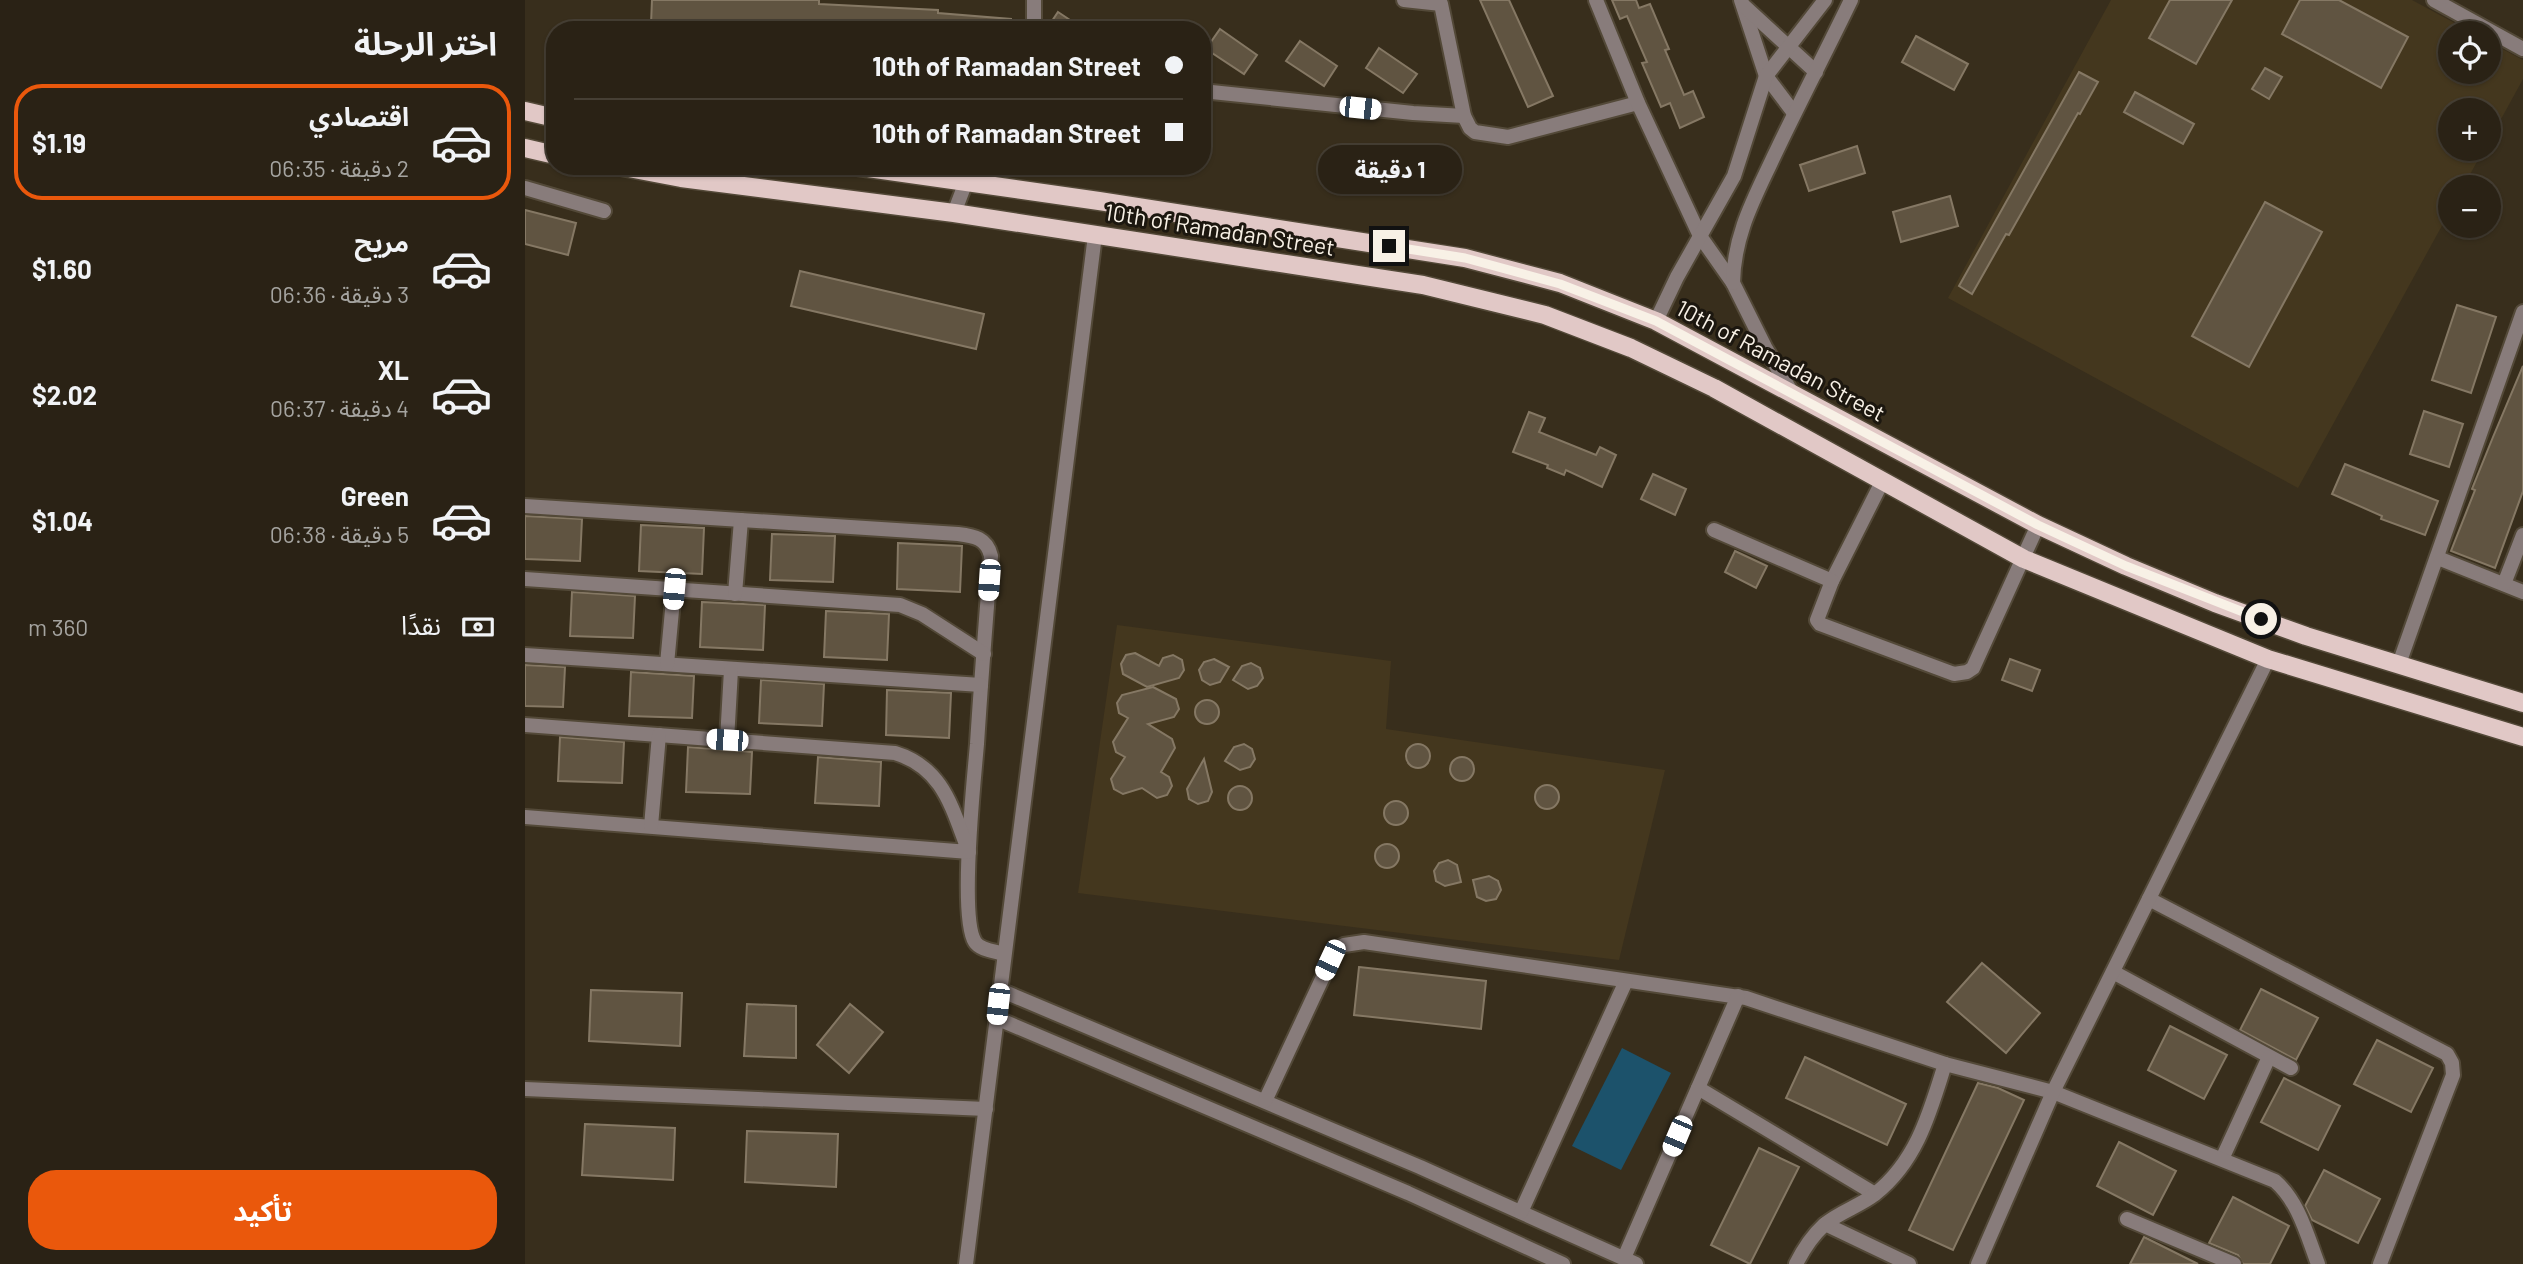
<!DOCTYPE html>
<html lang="ar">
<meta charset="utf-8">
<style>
body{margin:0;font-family:Barlow,"Noto Sans Arabic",sans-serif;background:#322a1e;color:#f1f3f6;direction:rtl;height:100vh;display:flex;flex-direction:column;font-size:26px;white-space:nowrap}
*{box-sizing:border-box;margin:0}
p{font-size:23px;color:#a5a4a0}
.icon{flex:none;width:38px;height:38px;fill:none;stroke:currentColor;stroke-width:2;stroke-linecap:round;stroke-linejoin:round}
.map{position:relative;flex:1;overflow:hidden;direction:ltr}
.sheet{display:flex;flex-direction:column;background:#2a2215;width:525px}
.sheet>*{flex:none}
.banner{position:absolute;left:21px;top:21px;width:665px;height:154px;border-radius:28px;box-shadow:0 2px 5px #0004,0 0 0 2px #463f34;direction:rtl;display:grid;align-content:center;height:154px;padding:0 28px;background:#2a2215}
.buttons{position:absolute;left:1913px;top:21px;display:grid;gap:14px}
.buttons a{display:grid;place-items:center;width:63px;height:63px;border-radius:50%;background:#2a2215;box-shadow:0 2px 5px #0004,0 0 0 2px #463f34;font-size:35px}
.end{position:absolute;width:32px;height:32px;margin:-16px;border:9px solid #f8f1e6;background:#111;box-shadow:0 0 0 4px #111}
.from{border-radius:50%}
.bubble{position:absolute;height:49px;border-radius:24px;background:#2a2215;box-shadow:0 2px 5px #0004,0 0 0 2px #463f34;font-size:23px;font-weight:700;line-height:49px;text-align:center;direction:rtl}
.car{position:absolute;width:21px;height:42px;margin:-21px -10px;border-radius:9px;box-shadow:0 0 5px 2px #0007;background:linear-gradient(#fff 24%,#345 0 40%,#fff 0 76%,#345 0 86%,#fff 0)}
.banner b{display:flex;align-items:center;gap:24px;height:66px;font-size:26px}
.banner b+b{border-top:2px solid #463f34}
.banner i{width:18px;height:18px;background:#f1f3f6}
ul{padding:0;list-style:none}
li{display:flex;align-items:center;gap:21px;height:116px;margin:0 14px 10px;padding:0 14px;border:4px solid transparent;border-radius:28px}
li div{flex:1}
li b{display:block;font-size:26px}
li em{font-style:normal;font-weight:700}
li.selected{border-color:#ea580c}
li>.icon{width:63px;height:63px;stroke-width:1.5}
h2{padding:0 28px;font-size:32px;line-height:84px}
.pay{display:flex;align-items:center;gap:18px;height:77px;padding:0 28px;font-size:26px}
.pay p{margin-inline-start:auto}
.button{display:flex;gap:14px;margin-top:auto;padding:14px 28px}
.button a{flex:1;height:80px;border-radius:28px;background:#ea580c;color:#fff;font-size:28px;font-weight:700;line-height:80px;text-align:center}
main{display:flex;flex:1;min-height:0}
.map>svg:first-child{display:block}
.built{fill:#44371e}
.water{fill:#1c526b}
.building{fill:#605441;stroke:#857864;stroke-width:2}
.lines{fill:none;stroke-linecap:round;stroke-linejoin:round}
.minor-casing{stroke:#534938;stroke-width:18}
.primary-casing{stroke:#534938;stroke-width:21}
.minor{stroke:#887c7b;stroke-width:14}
.primary{stroke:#e1c8c6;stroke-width:18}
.route{stroke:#f8f1e6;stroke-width:9}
.labels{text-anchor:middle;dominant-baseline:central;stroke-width:6;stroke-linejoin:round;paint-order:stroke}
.street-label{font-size:23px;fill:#f8f1e6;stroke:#1c170f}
</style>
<main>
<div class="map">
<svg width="1998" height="1264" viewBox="0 0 1998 1264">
<rect width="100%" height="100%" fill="#382e1c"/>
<g class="built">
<path d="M 1586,0 L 1887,0 L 1948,33 L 1925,33 L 1925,72 L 1964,72 L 1964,42 L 1998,60 L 1998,79 L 1964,141 L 1964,110 L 1925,110 L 1925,149 L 1959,149 L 1938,187 L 1925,187 L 1925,211 L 1773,488 L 1423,298 Z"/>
<path d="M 592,625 L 866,661 L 861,729 L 1140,770 L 1094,960 L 553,893 Z"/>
</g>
<path class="water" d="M 1097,1048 L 1146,1073 L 1096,1170 L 1047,1146 Z"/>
<g class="building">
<path d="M 127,0 L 294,0 L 294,4 L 413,10 L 413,13 L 486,19 L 486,30 L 187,30 L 187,27 L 126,24 Z"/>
<path d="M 955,0 L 984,0 L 1028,96 L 1003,107 Z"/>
<path d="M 1087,0 L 1111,0 L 1114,8 L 1125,4 L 1144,49 L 1140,50 L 1159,95 L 1168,91 L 1179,117 L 1155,128 L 1145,103 L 1136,107 L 1117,63 L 1122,62 L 1102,16 L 1095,19 Z"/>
<path d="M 1645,0 L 1707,0 L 1671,64 L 1624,38 Z"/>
<path d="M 1775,0 L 1814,0 L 1883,37 L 1856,88 L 1757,34 Z"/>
<path d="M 533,12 L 560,30 L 521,30 Z"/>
<path d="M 695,29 L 732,55 L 719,74 L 681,49 Z"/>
<path d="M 1391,36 L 1443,64 L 1429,90 L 1377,62 Z"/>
<path d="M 775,41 L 812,66 L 799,86 L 761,61 Z"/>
<path d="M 854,48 L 892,74 L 878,93 L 841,68 Z"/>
<path d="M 1740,68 L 1757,77 L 1744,99 L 1727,89 Z"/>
<path d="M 1554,72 L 1573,82 L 1555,114 L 1553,113 L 1484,235 L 1481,234 L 1447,294 L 1434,286 Z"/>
<path d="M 1610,92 L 1669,124 L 1658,144 L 1599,112 Z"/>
<path d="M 1332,146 L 1340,173 L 1284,191 L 1275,165 Z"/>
<path d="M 1425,196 L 1433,226 L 1376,242 L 1368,212 Z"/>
<path d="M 1740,202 L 1797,232 L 1724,367 L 1667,336 Z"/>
<path d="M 0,210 L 51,223 L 43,255 L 0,244 Z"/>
<path d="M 275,271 L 459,314 L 451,349 L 266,306 Z"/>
<path d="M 1932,305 L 1971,317 L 1946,393 L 1907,380 Z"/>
<path d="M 1998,366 L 1998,491 L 1970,568 L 1926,551 L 1950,490 L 1947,489 L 1968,437 Z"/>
<path d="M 1899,411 L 1938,424 L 1924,467 L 1885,454 Z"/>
<path d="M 1004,412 L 1020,418 L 1014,432 L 1071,455 L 1075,447 L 1091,455 L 1077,487 L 1041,470 L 1039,475 L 1022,468 L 1023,465 L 988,452 Z"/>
<path d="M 1820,464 L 1913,501 L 1900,535 L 1856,519 L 1857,516 L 1807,494 Z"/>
<path d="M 1128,474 L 1161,489 L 1150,515 L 1116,499 Z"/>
<path d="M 0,516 L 57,519 L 55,561 L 0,559 Z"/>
<path d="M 116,525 L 179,528 L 177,574 L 114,571 Z"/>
<path d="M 247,534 L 310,536 L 308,582 L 245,580 Z"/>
<path d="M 373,543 L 437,546 L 435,592 L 372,589 Z"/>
<path d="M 1210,551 L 1242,566 L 1231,588 L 1200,572 Z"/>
<path d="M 47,592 L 110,596 L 108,638 L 45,636 Z"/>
<path d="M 177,602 L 240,605 L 238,650 L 175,647 Z"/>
<path d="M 301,611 L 364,614 L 362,660 L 299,657 Z"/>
<path d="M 610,653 L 634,666 L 638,658 L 648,655 L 657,660 L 659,670 L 654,678 L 622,687 L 598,674 L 596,664 L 601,655 Z"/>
<path d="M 689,659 L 704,667 L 695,682 L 685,685 L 677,680 L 674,670 L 679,662 Z"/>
<path d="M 1485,659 L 1515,670 L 1507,691 L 1477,680 Z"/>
<path d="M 726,663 L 735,668 L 738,678 L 732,686 L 723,689 L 708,680 L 717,666 Z"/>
<path d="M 0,665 L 40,667 L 38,707 L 0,706 Z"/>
<path d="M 106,672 L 169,676 L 167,718 L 104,716 Z"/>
<path d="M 236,680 L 299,684 L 297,726 L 234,723 Z"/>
<path d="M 628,687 L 651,699 L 654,709 L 649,717 L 623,724 L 647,739 L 650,748 L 636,772 L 644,777 L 647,786 L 642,795 L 632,798 L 617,788 L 598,794 L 589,789 L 586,779 L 600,757 L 591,752 L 588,742 L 603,718 L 594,713 L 592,703 L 597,695 Z"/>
<path d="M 362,690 L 426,693 L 424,738 L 361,735 Z"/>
<circle cx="682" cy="712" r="12"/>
<path d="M 35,737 L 99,742 L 97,783 L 33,781 Z"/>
<circle cx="893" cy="756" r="12"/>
<path d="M 719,744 L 727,749 L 730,759 L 725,767 L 715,770 L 700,761 L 709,747 Z"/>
<path d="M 163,747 L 227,752 L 225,794 L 161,792 Z"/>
<circle cx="937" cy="769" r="12"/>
<path d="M 293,757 L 356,762 L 354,806 L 290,803 Z"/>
<path d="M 679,759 L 687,792 L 683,801 L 673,804 L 664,799 L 662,789 Z"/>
<circle cx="1022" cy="797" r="12"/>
<circle cx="715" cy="798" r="12"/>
<circle cx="871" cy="813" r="12"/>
<circle cx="862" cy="856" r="12"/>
<path d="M 923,860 L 932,865 L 936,882 L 920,886 L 911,881 L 909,871 L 914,863 Z"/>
<path d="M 964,876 L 973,881 L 976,890 L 971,899 L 961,901 L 952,897 L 948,880 Z"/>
<path d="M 1457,963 L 1515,1013 L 1481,1053 L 1422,1002 Z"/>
<path d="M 834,967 L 961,981 L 956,1029 L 829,1015 Z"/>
<path d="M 1736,989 L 1793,1018 L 1771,1060 L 1715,1030 Z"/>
<path d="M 66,990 L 157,993 L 155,1046 L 64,1041 Z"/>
<path d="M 222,1004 L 271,1006 L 271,1058 L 219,1056 Z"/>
<path d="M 325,1004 L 358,1032 L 324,1073 L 292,1045 Z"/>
<path d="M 1645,1026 L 1702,1055 L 1679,1099 L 1623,1070 Z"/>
<path d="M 1852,1040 L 1908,1068 L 1886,1112 L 1829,1084 Z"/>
<path d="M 1280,1057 L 1381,1104 L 1362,1145 L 1261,1098 Z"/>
<path d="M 1759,1078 L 1815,1106 L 1793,1150 L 1736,1122 Z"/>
<path d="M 1453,1083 L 1473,1088 L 1499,1100 L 1428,1250 L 1384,1230 Z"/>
<path d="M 60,1124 L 150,1128 L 148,1180 L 57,1175 Z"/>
<path d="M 222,1131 L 313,1134 L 311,1187 L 220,1182 Z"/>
<path d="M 1594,1142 L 1651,1171 L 1628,1215 L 1572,1186 Z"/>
<path d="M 1234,1148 L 1274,1167 L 1225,1264 L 1186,1245 Z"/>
<path d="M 1799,1170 L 1855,1199 L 1833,1243 L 1787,1220 L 1780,1206 Z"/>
<path d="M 1708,1197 L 1764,1226 L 1745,1264 L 1718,1264 L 1713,1255 L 1684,1243 Z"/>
<path d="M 1619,1237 L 1673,1264 L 1605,1264 Z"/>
</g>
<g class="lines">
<defs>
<g id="minor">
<path d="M 509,0 L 509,30"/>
<path d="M 879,0 L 916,4 L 939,116 L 945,128 L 950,132 L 983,137 L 1113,103"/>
<path d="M 1071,0 L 1113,103 L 1175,236 L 1208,283 L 1240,347 L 1267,393"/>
<path d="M 1216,0 L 1241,76 L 1269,113"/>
<path d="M 1909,0 L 1998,49"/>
<path d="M 1219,6 L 1291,72"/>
<path d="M 677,91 L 888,113 L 939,116"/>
<path d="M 0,188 L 79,211"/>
<path d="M 429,213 L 447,166"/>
<path d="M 1208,283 C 1209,234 1229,199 1249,156 C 1274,103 1301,52 1326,0"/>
<path d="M 1131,321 L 1152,277 L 1209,176 L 1241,76 L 1300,0"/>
<path d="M 1357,482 L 1307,581 L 1292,620 L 1295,624 L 1429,674 L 1442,672 L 1448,668 L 1513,525"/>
<path d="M 0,506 L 433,534 C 449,536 462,538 466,556 C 461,618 456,681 452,744 C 449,779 434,917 450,942 C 455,950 470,951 479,954"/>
<path d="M 1189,530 L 1307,581"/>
<path d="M 1913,558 L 1998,592"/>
<path d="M 0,579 L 375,605 L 397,614 L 459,654"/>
<path d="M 1979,584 L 1998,535"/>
<path d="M 210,594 L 216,520"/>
<path d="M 0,655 L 456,685"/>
<path d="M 142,664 L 149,589"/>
<path d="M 1874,664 L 1998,312"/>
<path d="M 0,725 L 370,753 C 419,768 427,809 444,852 L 0,817"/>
<path d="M 202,740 L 206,670"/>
<path d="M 126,826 L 134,735"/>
<path d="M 1624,899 L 1922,1054 L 1927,1063 L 1928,1075 L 1855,1264"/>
<path d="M 1588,972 L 1766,1068"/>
<path d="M 475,990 L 895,1167 L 1111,1264"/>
<path d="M 471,1018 L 883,1193 L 1038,1264"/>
<path d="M 1173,1088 L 1350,1194"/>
<path d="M 0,1089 L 461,1109"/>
<path d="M 740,1101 L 811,949 L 819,945 L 839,942 L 1221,998 L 1420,1064"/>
<path d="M 1697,1159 L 1744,1057"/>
<path d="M 996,1212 L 1101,981"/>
<path d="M 1602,1219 L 1709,1264"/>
<path d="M 1300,1224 L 1384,1264"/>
<path d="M 1099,1258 L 1213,996"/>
<path d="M 441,1264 L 570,235"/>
<path d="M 1271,1264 C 1278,1250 1287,1236 1299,1225 C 1314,1212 1335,1206 1350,1194 C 1392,1161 1405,1112 1420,1064 L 1528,1092 L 1750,1181 C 1774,1202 1782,1235 1793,1264"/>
<path d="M 1453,1264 L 1528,1092 L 1743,659"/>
</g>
<g id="primary">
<path d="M 0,111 L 30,118"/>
<path d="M 0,148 L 30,155"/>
<path d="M 93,166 L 156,178 L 429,213 L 898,285 L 1020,315 L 1106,348 L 1189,388 L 1499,559 L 1743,659 L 1998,737"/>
<path d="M 329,166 L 574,201 L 940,258 L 1035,283 L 1131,321 L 1513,525 L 1601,566 L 1690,603 L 1781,636 L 1998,703"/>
</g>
</defs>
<use href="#minor" class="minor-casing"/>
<use href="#primary" class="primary-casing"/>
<use href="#minor" class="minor"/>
<use href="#primary" class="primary"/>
</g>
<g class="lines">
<path class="route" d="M 864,246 L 940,258 L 1035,284 L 1131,321 L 1513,525 L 1601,566 L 1736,619"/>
</g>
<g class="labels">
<g class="street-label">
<text transform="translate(695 229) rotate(9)">10th of Ramadan Street</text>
<text transform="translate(1256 360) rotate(28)">10th of Ramadan Street</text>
</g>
</g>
</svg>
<div class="buttons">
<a><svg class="icon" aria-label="locate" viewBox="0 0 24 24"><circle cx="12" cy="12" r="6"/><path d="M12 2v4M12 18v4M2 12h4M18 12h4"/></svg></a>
<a>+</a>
<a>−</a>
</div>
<i class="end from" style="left:1736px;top:619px"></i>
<i class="end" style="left:864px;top:246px"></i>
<div class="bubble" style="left:793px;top:145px;width:144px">1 دقيقة</div>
<i class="car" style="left:835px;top:108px;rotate:96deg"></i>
<i class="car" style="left:464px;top:580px;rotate:184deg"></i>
<i class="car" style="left:149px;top:589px;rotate:185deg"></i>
<i class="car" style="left:202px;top:740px;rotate:274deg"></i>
<i class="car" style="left:805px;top:960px;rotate:205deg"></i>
<i class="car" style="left:473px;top:1004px;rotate:186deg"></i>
<i class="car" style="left:1152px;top:1136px;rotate:203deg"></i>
<div class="banner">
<b><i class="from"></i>10th of Ramadan Street</b>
<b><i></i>10th of Ramadan Street</b>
</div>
</div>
<section class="sheet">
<h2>اختر الرحلة</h2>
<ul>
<li class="selected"><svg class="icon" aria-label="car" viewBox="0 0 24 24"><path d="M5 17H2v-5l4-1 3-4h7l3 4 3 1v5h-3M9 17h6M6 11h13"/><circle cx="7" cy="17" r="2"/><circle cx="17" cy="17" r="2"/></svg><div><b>اقتصادي</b><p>2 دقيقة · 06:35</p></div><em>$1.19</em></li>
<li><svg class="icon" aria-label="car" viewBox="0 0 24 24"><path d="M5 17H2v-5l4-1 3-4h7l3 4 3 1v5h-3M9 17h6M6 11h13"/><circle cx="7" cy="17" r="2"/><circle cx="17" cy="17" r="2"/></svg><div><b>مريح</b><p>3 دقيقة · 06:36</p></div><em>$1.60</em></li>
<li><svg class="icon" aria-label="car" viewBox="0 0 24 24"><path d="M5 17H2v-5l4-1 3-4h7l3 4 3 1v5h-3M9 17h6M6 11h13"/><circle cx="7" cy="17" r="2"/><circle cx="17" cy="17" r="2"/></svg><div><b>XL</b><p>4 دقيقة · 06:37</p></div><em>$2.02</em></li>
<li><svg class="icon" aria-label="car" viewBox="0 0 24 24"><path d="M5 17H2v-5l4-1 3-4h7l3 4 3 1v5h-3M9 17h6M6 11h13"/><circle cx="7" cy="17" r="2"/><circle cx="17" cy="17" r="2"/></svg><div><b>Green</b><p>5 دقيقة · 06:38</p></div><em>$1.04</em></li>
</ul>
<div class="pay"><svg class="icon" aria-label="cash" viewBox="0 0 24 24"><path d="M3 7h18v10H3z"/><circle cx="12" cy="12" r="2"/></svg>نقدًا<p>360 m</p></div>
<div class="button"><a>تأكيد</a></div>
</section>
</main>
